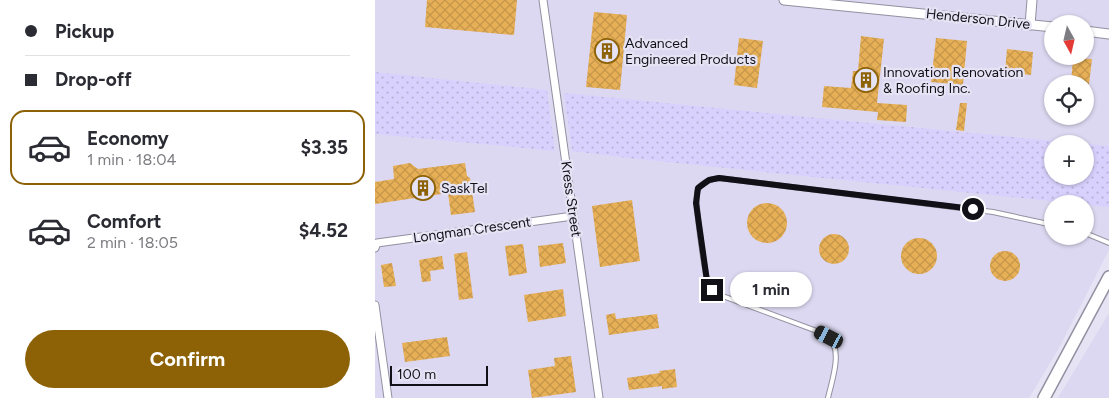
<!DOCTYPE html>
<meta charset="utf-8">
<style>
body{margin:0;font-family:Figtree,sans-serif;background:#f7f7f7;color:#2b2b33;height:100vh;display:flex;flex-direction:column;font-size:19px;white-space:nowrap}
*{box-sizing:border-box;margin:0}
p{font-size:16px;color:#7c7c81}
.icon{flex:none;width:28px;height:28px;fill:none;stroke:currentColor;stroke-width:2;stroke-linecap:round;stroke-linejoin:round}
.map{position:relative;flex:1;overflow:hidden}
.details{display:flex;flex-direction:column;background:#fff;width:375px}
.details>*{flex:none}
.hud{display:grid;align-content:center;height:110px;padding:0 25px;background:#fff}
.needle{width:32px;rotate:172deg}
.fabs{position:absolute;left:669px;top:15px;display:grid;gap:10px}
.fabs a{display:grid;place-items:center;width:50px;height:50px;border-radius:50%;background:#fff;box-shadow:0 1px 4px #0004;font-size:25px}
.scale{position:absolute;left:15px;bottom:12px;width:98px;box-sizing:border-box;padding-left:5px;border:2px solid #111016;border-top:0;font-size:14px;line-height:18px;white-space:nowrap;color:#111016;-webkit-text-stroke:4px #e6e3f5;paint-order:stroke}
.end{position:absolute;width:22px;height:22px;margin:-11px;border:6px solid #111016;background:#fff;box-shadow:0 0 0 2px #fff}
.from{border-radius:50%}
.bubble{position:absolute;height:35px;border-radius:18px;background:#fff;box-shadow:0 1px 4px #0004;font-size:16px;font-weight:700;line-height:35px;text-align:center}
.car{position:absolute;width:15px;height:30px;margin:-15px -8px;border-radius:6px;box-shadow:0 0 4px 1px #0007;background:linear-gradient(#222 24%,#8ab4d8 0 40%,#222 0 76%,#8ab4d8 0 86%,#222 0)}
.hud b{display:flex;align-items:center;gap:18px;height:48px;font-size:19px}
.hud b+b{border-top:1px solid #e1e1e2}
.hud i{width:12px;height:12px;background:#2b2b33}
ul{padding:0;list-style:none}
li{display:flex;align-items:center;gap:15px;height:75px;margin:0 10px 8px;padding:0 15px;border:2px solid transparent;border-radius:15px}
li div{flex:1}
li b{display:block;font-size:19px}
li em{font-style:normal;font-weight:700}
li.active{border-color:#8d6207}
li>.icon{width:45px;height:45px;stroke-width:1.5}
.button{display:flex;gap:10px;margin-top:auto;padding:10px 25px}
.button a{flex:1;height:58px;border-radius:30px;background:#8d6207;color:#fff;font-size:20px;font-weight:700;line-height:58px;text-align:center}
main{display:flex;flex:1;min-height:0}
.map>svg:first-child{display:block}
.built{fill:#dcd8f1;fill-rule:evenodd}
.grass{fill:url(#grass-dots)}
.building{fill:url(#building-cross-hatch)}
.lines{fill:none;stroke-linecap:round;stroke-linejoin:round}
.service-casing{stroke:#9290a0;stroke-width:6}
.minor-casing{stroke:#9290a0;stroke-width:9}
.tertiary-casing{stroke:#9290a0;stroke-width:11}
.primary-casing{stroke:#9290a0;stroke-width:14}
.service{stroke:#fff;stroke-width:4}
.minor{stroke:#fff;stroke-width:7}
.tertiary{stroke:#fff;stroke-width:9}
.primary{stroke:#fff;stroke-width:11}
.route{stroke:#111016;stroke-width:6}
.labels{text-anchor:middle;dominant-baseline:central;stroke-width:4.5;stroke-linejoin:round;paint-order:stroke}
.street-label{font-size:14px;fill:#111016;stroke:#e6e3f5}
.poi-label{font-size:14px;fill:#111016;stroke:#e6e3f5;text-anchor:start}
</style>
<main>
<section class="details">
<div class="hud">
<b><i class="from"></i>Pickup</b>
<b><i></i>Drop-off</b>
</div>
<ul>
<li class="active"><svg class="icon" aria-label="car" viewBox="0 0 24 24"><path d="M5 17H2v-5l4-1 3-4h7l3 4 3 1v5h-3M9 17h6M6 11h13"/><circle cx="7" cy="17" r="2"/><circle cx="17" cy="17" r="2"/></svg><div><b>Economy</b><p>1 min · 18:04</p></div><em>$3.35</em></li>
<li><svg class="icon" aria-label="car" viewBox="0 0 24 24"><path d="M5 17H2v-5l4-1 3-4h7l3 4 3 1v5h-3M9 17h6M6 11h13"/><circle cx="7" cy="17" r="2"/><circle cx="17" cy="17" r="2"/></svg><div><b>Comfort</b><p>2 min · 18:05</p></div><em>$4.52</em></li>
</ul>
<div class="button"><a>Confirm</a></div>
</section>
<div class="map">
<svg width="734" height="398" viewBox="0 0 734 398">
<defs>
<pattern id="grass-dots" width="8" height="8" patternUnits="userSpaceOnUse" patternTransform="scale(1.25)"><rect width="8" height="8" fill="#d9d1fd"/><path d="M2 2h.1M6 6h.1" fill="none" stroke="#b9b2d8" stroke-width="1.8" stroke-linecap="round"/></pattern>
<pattern id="building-cross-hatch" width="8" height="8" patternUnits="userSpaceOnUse" patternTransform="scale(1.25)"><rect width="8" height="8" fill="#e7b057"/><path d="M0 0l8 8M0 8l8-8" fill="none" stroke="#c5964b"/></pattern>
</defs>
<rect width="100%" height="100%" fill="#e6e3f5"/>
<g class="built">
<path d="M 0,0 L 734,0 L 734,250 L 683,350 L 654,398 L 0,398 ZM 678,24 L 710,24 L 710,56 L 678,56 ZM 678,84 L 710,84 L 710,116 L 678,116 ZM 678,144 L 710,144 L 710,176 L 678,176 ZM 678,204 L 710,204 L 710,236 L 678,236 Z"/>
<path d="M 734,313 L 734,398 L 683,398 Z"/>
</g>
<g class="grass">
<path d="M 0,72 L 172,90 L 180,151 L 0,134 Z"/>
<path d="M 189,93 L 708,144 L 678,144 L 678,176 L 710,176 L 710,144 L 734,146 L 734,207 L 253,158 L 197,151 Z"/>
</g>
<g class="building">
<path d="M 52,0 L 142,0 L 139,35 L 50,27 Z"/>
<path d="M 219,12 L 252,15 L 245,90 L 211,87 Z"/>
<path d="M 486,36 L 509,39 L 502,103 L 532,105 L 531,122 L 502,120 L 503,112 L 447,107 L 449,86 L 476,88 L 478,71 L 483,71 Z"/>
<path d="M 364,38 L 388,41 L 382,88 L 359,85 Z"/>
<path d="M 561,38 L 592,41 L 588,85 L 556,82 Z"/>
<path d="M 632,49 L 658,52 L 656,75 L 630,72 Z"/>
<path d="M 698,58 L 717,59 L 714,84 L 696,84 Z"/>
<path d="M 585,103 L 592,103 L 589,131 L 581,130 Z"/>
<path d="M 35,163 L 43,169 L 90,163 L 92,176 L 95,178 L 100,212 L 76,215 L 73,193 L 0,204 L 0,182 L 19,179 L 18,166 Z"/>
<path d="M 257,200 L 265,261 L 225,267 L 217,206 Z"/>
<circle cx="392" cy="223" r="20"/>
<circle cx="459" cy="249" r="15"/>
<circle cx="544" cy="256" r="18"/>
<path d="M 188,243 L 191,263 L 165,267 L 163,246 Z"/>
<path d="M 148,244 L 152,273 L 134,276 L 130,246 Z"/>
<circle cx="630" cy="266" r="15"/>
<path d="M 92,252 L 98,298 L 84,300 L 79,254 Z"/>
<path d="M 67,256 L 69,269 L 55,271 L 56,281 L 47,282 L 44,260 Z"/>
<path d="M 17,263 L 21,286 L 9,287 L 6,265 Z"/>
<path d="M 188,289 L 191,316 L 153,322 L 149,295 Z"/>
<path d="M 240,313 L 241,319 L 282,314 L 284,328 L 234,335 L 231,315 Z"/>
<path d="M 72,337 L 75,356 L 30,362 L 27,343 Z"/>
<path d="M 196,356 L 201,392 L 157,398 L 153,370 L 180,366 L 179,358 Z"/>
<path d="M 300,369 L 302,387 L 287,389 L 287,386 L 254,390 L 252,378 L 285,373 L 284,371 Z"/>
</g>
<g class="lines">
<defs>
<g id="service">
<path d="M 710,233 L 734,243"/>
<path d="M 453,398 C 456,383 469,349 453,337 C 449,334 444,332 439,330 L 345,295 L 334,287 C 330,274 318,197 323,189 C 328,181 336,179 344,178 L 618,212 L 678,225"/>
</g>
<g id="minor">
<path d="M 168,0 L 224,398"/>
<path d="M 0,248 L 2,243 L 198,216"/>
<path d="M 0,305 L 13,398"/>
</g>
<g id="tertiary">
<path d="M 409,0 L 678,27"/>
<path d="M 655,25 L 657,0"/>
<path d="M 710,31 L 734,34"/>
</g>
<path id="primary" d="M 669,398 L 734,277"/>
</defs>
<use href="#service" class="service-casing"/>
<use href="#minor" class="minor-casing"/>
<use href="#tertiary" class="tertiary-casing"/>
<use href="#primary" class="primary-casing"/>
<use href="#service" class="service"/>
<use href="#minor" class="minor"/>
<use href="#tertiary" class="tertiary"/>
<use href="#primary" class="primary"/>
</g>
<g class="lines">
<path class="route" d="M 337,290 L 332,281 L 321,203 L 323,188 L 334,180 L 344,178 L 598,209"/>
</g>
<defs>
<symbol id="building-ring" viewBox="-11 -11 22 22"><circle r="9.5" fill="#e6e3f5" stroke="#8d6207" stroke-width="1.5"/><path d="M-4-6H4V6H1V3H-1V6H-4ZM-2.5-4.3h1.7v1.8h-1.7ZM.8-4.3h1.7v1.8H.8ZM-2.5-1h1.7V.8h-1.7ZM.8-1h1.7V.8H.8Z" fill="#8d6207"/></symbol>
</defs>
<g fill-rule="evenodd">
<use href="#building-ring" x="218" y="37" width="28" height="28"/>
<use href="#building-ring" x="477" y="66" width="28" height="28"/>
<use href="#building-ring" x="34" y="174" width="28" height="28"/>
</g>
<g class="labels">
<g class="street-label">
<text transform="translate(603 19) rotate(6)">Henderson Drive</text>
<text transform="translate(196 199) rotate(82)">Kress Street</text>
<text transform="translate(97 230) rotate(-8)">Longman Crescent</text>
</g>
<g class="poi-label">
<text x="250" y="43">Advanced<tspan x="250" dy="16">Engineered Products</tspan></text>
<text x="508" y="72">Innovation Renovation<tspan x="508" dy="16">&amp; Roofing Inc.</tspan></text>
<text x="66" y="188">SaskTel</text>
</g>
</g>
</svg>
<div class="fabs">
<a><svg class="needle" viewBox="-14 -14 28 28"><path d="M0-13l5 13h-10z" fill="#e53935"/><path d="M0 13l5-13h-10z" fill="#7c7c81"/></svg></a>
<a><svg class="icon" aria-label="locate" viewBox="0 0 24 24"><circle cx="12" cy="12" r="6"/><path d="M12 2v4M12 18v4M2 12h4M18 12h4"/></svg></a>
<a>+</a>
<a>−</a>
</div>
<div class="scale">100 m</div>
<i class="end from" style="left:598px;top:209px"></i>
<i class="end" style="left:337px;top:290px"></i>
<div class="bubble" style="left:355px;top:272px;width:82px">1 min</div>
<i class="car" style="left:454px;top:337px;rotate:297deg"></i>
</div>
</main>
